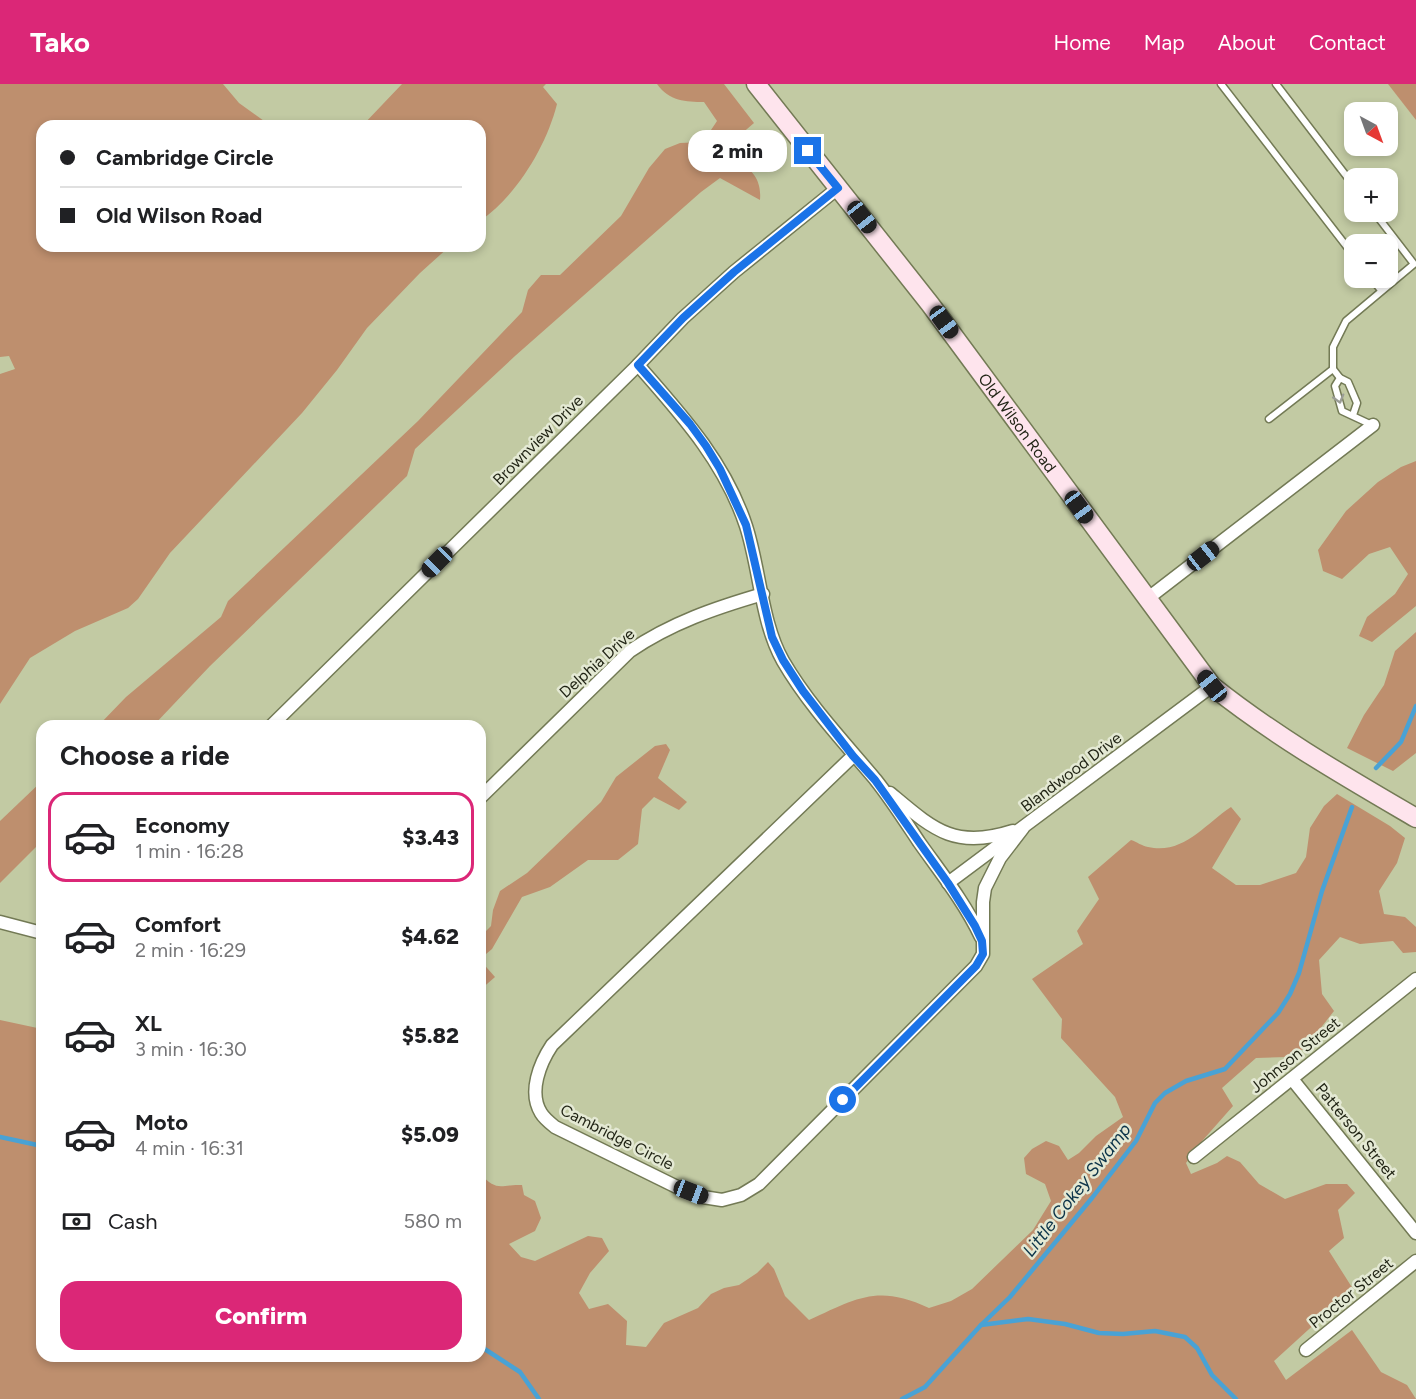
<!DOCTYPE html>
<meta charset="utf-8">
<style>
body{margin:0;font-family:Figtree,sans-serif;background:#f2f2f2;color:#202124;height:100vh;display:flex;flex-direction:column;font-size:22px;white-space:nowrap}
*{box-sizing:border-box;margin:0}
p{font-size:20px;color:#757577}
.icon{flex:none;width:33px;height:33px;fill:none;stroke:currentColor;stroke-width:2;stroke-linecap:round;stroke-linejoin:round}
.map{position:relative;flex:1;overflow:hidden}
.side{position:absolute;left:36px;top:636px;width:450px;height:642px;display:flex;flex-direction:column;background:#fff;border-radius:18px;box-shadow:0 3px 9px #0003}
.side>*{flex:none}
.guide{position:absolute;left:36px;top:36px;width:450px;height:132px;border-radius:18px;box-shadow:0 3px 9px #0003;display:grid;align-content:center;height:132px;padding:0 24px;background:#fff}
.needle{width:39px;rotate:139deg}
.fabs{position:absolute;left:1344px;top:18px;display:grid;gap:12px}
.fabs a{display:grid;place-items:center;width:54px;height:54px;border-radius:12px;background:#fff;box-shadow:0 3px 9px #0003;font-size:30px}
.end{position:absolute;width:27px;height:27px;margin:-14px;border:8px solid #1a73e8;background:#fff;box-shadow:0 0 0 3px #fff}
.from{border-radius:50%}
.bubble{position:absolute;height:42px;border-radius:18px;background:#fff;box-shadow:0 3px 9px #0003;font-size:20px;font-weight:800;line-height:42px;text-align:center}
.car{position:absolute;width:18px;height:36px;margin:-18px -9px;border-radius:8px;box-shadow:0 0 4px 2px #0007;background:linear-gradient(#222 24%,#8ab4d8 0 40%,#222 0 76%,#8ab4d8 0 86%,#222 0)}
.guide b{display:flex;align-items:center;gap:21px;height:57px;font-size:22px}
.guide b+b{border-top:2px solid #e0e0e0}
.guide i{width:15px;height:15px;background:#202124}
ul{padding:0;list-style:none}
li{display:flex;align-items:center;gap:18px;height:90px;margin:0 12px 9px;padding:0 12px;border:3px solid transparent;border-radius:18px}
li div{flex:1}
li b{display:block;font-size:22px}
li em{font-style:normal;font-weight:800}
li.current{border-color:#db2777}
li>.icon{width:54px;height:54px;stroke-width:1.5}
h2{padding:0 24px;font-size:27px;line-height:72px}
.pay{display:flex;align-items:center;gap:15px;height:66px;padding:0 24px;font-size:22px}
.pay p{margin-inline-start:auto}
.action{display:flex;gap:12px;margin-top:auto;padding:12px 24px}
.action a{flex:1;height:69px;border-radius:18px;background:#db2777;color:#fff;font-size:24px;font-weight:800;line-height:69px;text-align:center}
header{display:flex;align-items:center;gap:36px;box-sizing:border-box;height:84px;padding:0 30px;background:#db2777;color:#fff}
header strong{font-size:28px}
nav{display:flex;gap:33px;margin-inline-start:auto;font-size:21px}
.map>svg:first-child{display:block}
.green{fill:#be8f6e}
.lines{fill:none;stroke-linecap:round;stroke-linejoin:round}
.stream{stroke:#49a2d5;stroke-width:4.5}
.lane-casing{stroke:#737a55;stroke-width:9}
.street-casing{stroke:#737a55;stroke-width:15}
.secondary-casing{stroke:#737a55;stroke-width:21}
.lane{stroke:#fff;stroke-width:6}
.street{stroke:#fff;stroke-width:12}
.secondary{stroke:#fee4ed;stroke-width:18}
.oneway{stroke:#9a9c95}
.route{stroke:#1a73e8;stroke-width:8}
.labels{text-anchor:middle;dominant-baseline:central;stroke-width:5;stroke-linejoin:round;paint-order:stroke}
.street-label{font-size:16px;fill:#1f2213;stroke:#e4e9d4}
.water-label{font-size:18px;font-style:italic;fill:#0c3449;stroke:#e4e9d4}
</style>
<header>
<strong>Tako</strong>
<nav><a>Home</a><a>Map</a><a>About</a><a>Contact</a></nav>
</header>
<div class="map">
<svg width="1416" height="1315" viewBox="0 0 1416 1315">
<rect width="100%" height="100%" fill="#c2caa3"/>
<g class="green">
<path d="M 0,0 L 223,0 L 239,19 L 271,42 L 42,42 L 42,162 L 450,162 L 420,189 L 367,244 L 337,286 L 302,329 L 170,469 L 138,515 L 128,524 L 75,547 L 30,574 L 0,620 L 0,290 L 15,285 L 9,272 L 0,273 Z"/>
<path d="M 402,0 L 546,0 L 543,3 L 557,20 C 546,63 517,111 480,137 L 480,42 L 362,42 Z"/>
<path d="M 657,0 L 724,0 L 754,39 L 733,57 L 733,71 C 749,85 762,92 760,116 L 720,94 L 701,108 L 515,272 L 415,365 L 407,392 L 210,582 L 153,642 L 98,642 L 126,613 L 221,533 L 228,517 L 418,337 L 522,228 L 528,206 L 541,191 L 560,191 L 621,132 L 649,84 L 665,65 L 680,59 L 703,58 L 717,37 L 704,18 C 686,18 669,17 657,0 Z"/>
<path d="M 1388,0 L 1416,0 L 1416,36 Z"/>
<path d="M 1416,377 L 1416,522 L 1372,558 L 1359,552 L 1367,533 L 1395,510 L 1408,490 L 1390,463 L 1369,470 L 1342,495 L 1323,487 L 1318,466 L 1346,427 L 1378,398 L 1401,383 Z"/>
<path d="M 1416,548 L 1416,669 L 1393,687 L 1347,664 L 1364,631 L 1384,601 L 1395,567 Z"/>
<path d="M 666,660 L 670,666 L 658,694 L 687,718 L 679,726 L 654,713 L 642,725 L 638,760 L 618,776 L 588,776 L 550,803 L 522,813 L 492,865 L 480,875 L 480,853 L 491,842 L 493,826 L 500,807 L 527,789 L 601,718 L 616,693 L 655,662 Z"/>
<path d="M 42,697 L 42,757 L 0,799 L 0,737 Z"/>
<path d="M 1337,710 L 1390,742 L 1405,754 L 1397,779 L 1379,807 L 1384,830 L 1405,833 L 1416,843 L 1416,868 L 1403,869 L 1393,857 L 1360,860 L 1340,853 L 1319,876 L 1322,910 L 1334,927 L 1305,964 L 1287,973 L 1256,974 L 1222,1004 L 1233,1022 L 1203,1056 L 1186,1079 L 1191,1090 L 1217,1079 L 1227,1072 L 1240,1078 L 1259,1100 L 1285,1115 L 1326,1100 L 1347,1100 L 1355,1109 L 1338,1126 L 1344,1154 L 1329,1167 L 1353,1205 L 1274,1277 L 1286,1296 L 1352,1246 L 1381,1288 L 1407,1301 L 1416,1315 L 0,1315 L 0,936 L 42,945 L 42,1272 L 480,1272 L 480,1089 C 497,1109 501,1100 522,1101 L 524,1111 L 535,1117 L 541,1134 L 535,1147 L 509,1160 L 521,1173 L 535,1177 L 588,1152 L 602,1154 L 609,1167 L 590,1189 L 579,1209 L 589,1225 L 608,1220 L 627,1237 L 626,1261 L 646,1263 L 664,1239 L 698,1224 L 711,1210 L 724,1204 L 739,1201 L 757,1189 L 768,1178 L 774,1185 L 785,1212 L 809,1236 C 857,1214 878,1200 929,1224 L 951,1217 L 972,1205 L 1033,1146 L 1051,1117 L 1045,1100 L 1026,1090 L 1024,1074 L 1032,1065 L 1046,1057 L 1059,1062 L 1068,1076 L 1079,1069 L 1096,1052 L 1123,1033 L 1115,1013 L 1061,954 L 1062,935 L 1032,895 L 1083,860 L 1077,847 L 1099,815 L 1088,793 L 1131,756 C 1137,758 1142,762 1148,763 C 1183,771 1204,741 1231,723 L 1241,735 L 1212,784 L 1236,801 L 1260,801 L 1296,789 L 1306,773 L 1310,744 L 1324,722 Z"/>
<path d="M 480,876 L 495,893 L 480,906 Z"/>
</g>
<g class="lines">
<g class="stream">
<path d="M 1376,684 L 1401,658 L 1416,622"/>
<path d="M 0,1053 L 42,1062"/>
<path d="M 981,1241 L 1028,1235 L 1065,1240 L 1099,1249 L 1123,1250 L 1155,1247 L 1185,1253 L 1197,1264 L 1212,1291 L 1236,1315"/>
<path d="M 480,1262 L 520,1288 L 539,1315"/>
<path d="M 902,1315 L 925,1303 L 981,1241 L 1010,1213 L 1092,1114 L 1136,1057 L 1155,1019 L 1165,1009 L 1186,997 L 1225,985 L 1278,929 L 1290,910 L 1299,889 L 1322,807 L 1352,723"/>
</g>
<defs>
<g id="lane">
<path d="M 1221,0 L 1354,172"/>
<path d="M 1276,0 L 1354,102"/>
<path d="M 1371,194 L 1381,206"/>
<path d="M 1340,294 L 1335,302 L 1342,327 L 1372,341"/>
<path d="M 1353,331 L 1357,319 L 1348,298 L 1340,294 L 1333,285 L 1333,263 L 1346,237 L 1414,180 L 1374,128"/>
<path d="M 1269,335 L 1333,285"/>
</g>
<g id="street">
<path d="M 638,281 C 681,330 725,378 746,442 C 760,485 761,538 783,577 C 808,620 843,657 875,695 C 891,715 905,737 919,758 C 941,789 965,819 981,853"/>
<path d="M 1147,515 L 1373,341"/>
<path d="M 271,642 L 638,281 L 683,234 L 734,188 L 838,104"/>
<path d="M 853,672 L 552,961 C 540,979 528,1008 541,1029 C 544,1034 550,1039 555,1043 L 679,1104 L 703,1113 L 722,1116 L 741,1111 L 759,1100 L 976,882 L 983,870 L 983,818 L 985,804 L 1000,774 L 1023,744"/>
<path d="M 890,709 C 933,745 954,766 1013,747"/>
<path d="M 480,714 L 630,567 C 671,539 715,524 763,510"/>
<path d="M 948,799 L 1212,602"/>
<path d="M 0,838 L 42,849"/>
<path d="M 1292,995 L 1416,1149"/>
<path d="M 1194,1073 L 1416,895"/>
<path d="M 1306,1266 L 1416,1177"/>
</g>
<g id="secondary">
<path id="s1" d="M 756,0 L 930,220 L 1212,602 C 1276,653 1346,693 1416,734"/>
</g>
</defs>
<use href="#lane" class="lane-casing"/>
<use href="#street" class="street-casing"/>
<use href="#secondary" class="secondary-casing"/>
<use href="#lane" class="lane"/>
<use href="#street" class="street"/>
<use href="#secondary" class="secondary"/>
</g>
<defs><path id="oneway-chevron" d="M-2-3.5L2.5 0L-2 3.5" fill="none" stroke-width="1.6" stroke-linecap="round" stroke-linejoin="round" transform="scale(1.5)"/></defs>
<use class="oneway" href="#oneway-chevron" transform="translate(1339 315) rotate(74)"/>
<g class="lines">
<path class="route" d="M 808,67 L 838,104 L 734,188 L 683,234 L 638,281 L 690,340 L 706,362 L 720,385 L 746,441 L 772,553 L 783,576 L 803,607 L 853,672 L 875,696 L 948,799 L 975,842 L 982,857 L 983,870 L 976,882 L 843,1016"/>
</g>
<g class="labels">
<g class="street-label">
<text stroke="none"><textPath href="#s1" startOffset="428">Old Wilson Road</textPath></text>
<text transform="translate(538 356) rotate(-45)">Brownview Drive</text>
<text transform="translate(597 579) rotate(-42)">Delphia Drive</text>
<text transform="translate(1071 688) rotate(-37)">Blandwood Drive</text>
<text transform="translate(1295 971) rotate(-39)">Johnson Street</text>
<text transform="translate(1356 1047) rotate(51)">Patterson Street</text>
<text transform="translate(617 1053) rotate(27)">Cambridge Circle</text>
<text transform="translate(1351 1209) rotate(-39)">Proctor Street</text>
</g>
<g class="water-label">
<text transform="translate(1077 1106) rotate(-52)">Little Cokey Swamp</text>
</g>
</g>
</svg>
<div class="fabs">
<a><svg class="needle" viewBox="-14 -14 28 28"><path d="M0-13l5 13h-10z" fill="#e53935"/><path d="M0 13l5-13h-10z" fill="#757577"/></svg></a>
<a>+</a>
<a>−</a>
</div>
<i class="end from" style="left:843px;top:1016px"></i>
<i class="end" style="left:808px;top:67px"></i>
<div class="bubble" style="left:688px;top:46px;width:99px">2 min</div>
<i class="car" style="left:862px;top:133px;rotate:142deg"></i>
<i class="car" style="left:944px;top:238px;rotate:144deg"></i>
<i class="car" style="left:1079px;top:423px;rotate:144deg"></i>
<i class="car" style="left:1203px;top:472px;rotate:52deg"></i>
<i class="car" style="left:437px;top:478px;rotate:225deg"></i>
<i class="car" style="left:1212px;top:602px;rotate:321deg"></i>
<i class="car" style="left:691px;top:1108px;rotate:111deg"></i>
<div class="guide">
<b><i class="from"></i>Cambridge Circle</b>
<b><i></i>Old Wilson Road</b>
</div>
<section class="side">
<h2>Choose a ride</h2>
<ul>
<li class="current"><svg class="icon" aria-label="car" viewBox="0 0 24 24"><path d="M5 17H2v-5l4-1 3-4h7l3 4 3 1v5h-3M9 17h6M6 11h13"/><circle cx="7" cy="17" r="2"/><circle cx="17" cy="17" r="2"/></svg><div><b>Economy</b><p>1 min · 16:28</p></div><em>$3.43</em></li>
<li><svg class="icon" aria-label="car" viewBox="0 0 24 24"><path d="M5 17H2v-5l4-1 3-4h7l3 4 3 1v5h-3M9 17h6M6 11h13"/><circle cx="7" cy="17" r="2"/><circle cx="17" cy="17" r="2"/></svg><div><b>Comfort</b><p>2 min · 16:29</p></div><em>$4.62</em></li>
<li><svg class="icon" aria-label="car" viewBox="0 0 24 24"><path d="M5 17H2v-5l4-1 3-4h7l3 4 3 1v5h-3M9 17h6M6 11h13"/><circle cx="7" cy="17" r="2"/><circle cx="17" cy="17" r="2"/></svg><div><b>XL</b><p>3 min · 16:30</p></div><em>$5.82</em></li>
<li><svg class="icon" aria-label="car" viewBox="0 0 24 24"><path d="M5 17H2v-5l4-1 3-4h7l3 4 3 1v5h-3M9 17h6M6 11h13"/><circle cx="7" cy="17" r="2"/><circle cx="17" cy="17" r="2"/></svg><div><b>Moto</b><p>4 min · 16:31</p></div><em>$5.09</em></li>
</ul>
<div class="pay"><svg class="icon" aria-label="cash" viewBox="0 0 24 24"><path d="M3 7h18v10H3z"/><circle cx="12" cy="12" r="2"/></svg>Cash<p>580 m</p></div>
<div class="action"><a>Confirm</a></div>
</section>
</div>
